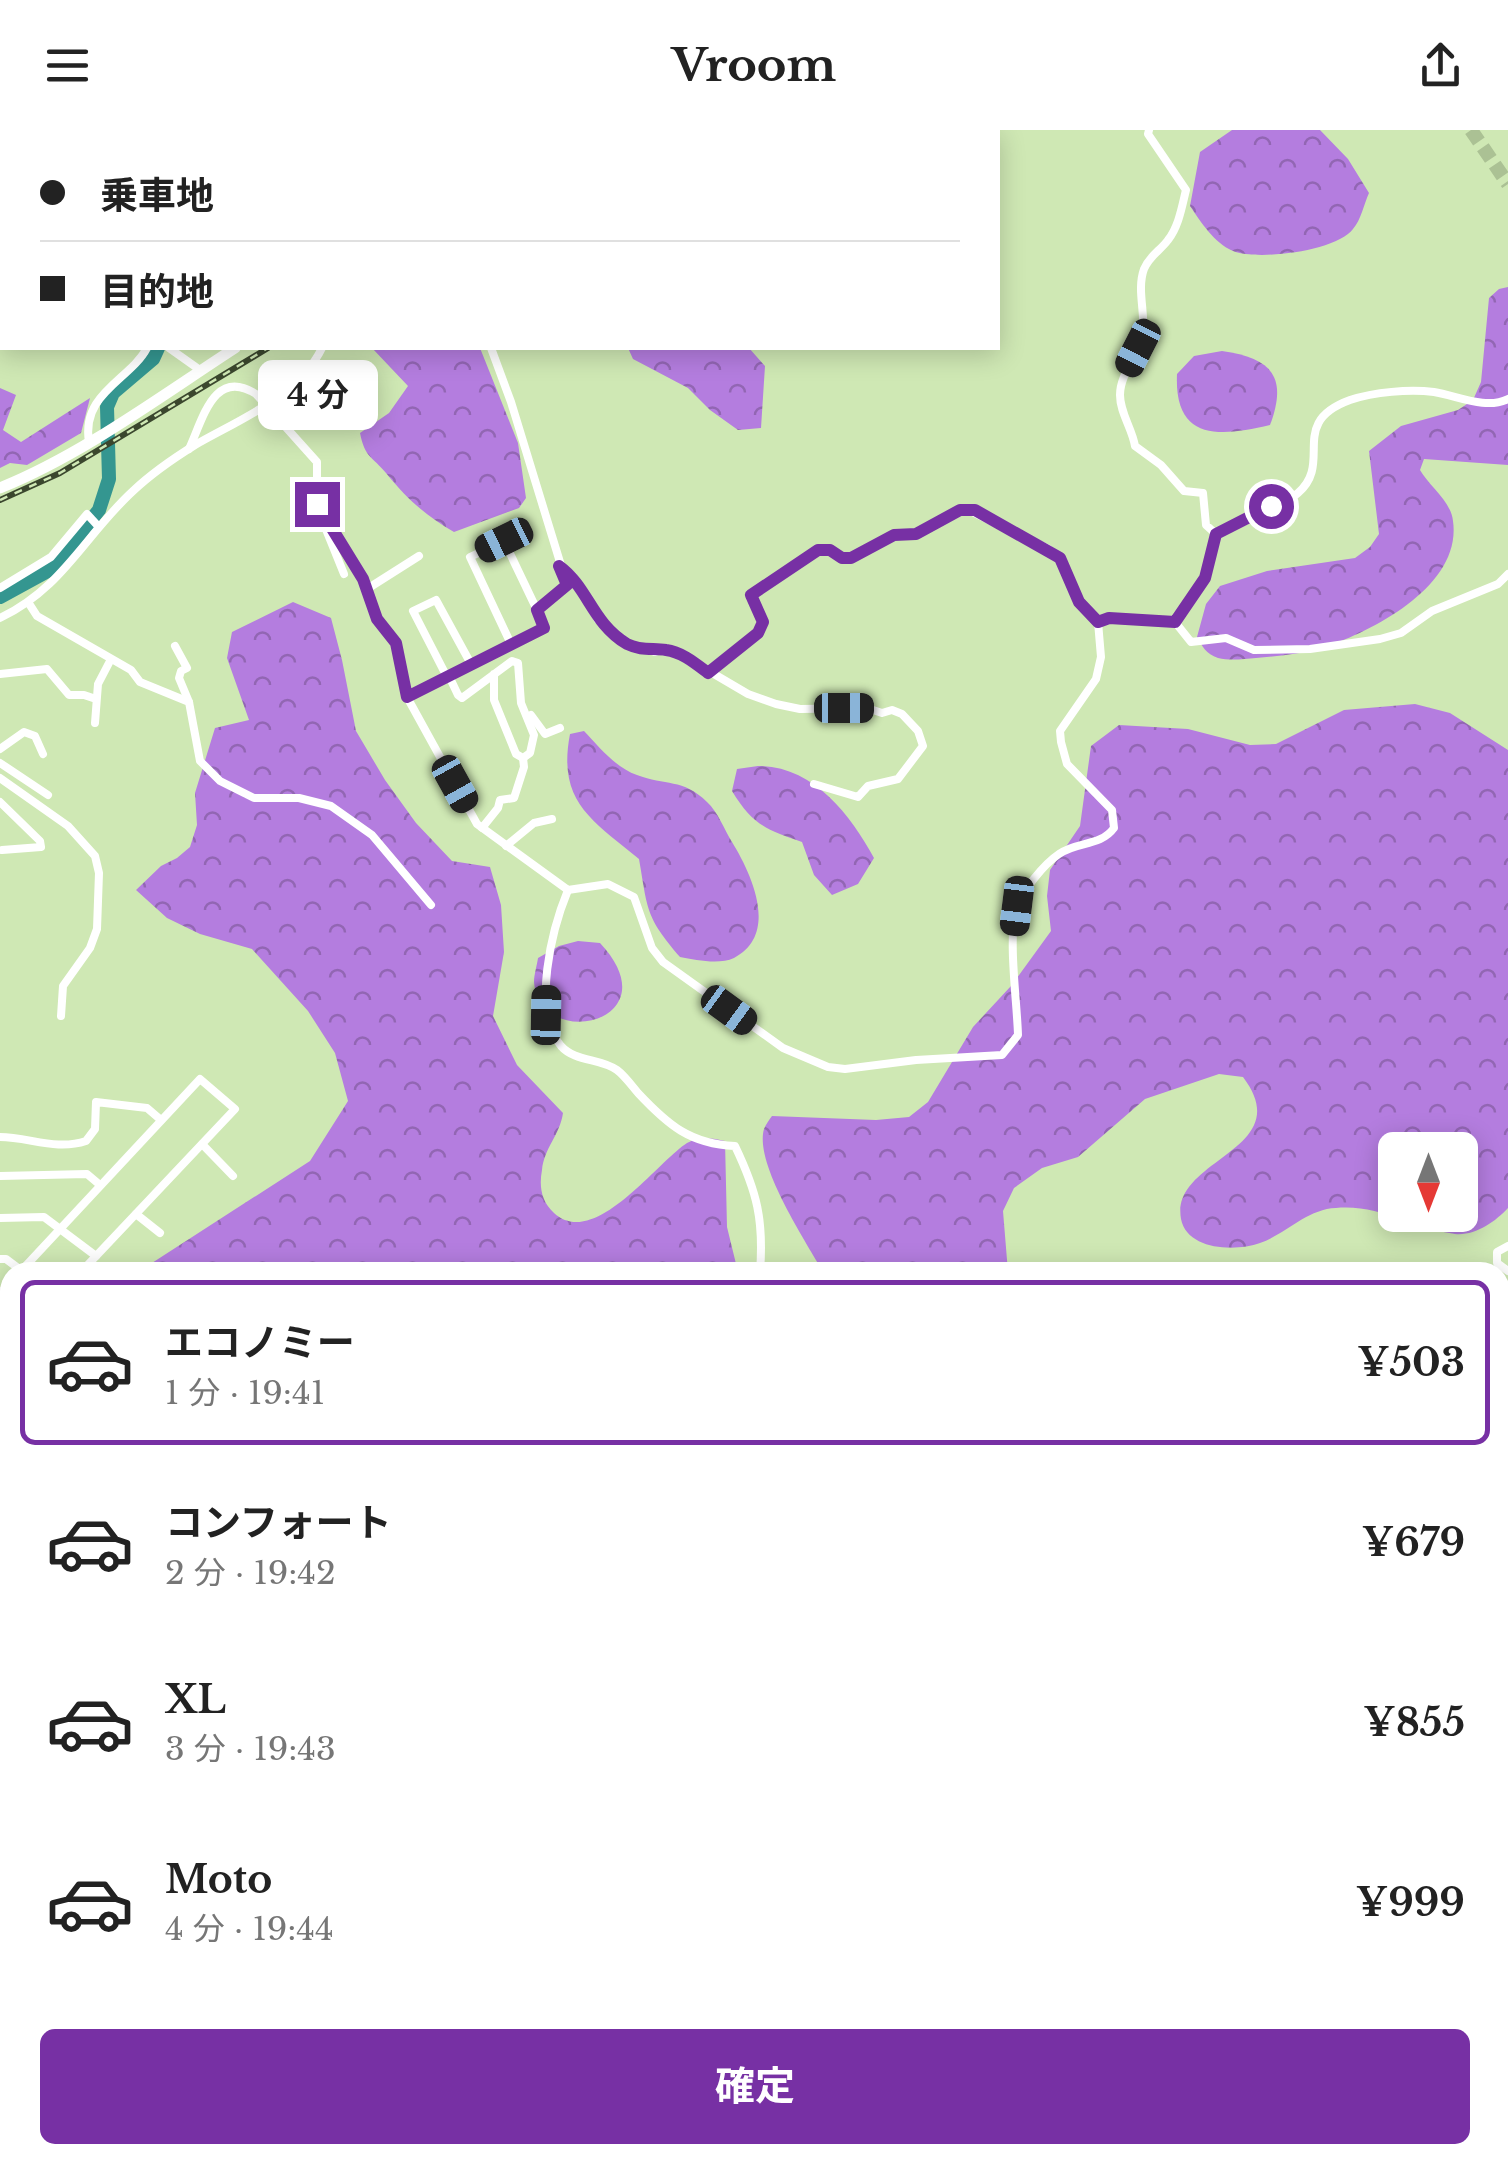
<!DOCTYPE html>
<html lang="ja">
<meta charset="utf-8">
<style>
body{margin:0;font-family:"Libre Baskerville","Noto Sans JP",serif;background:#f2f2f2;color:#222;height:100vh;display:flex;flex-direction:column;font-size:38px;white-space:nowrap}
*{box-sizing:border-box;margin:0}
p{font-size:32px;color:#767676}
.icon{flex:none;width:55px;height:55px;fill:none;stroke:currentColor;stroke-width:2;stroke-linecap:round;stroke-linejoin:round}
.map{position:relative;flex:1;overflow:hidden}
.side{position:absolute;left:0px;top:1132px;width:1510px;height:902px;display:flex;flex-direction:column;background:#fff;border-radius:30px 30px 0 0;box-shadow:0 5px 25px #0003}
.side>*{flex:none}
.guide{position:absolute;left:0px;top:0px;width:1000px;height:220px;box-shadow:0 5px 25px #0003;display:grid;align-content:center;height:220px;padding:0 40px;background:#fff}
.needle{width:65px;rotate:180deg}
.fabs{position:absolute;left:1378px;top:1002px;display:grid;gap:20px}
.fabs a{display:grid;place-items:center;width:100px;height:100px;border-radius:15px;background:#fff;box-shadow:0 5px 25px #0003;font-size:50px}
.end{position:absolute;width:45px;height:45px;margin:-22px;border:12px solid #7730a4;background:#fff;box-shadow:0 0 0 5px #fff}
.from{border-radius:50%}
.bubble{position:absolute;height:70px;border-radius:15px;background:#fff;box-shadow:0 5px 25px #0003;font-size:32px;font-weight:700;line-height:70px;text-align:center}
.car{position:absolute;width:30px;height:60px;margin:-30px -15px;border-radius:12px;box-shadow:0 0 8px 2px #0007;background:linear-gradient(#222 24%,#8ab4d8 0 40%,#222 0 76%,#8ab4d8 0 86%,#222 0)}
.guide b{display:flex;align-items:center;gap:35px;height:95px;font-size:38px}
.guide b+b{border-top:2px solid #e0e0e0}
.guide i{width:25px;height:25px;background:#222}
ul{padding:18px 0 0;list-style:none}
li{display:flex;align-items:center;gap:30px;height:165px;margin:0 20px 15px;padding:0 20px;border:5px solid transparent;border-radius:15px}
li div{flex:1}
li b{display:block;font-size:38px}
li em{font-style:normal;font-weight:700}
li.selected{border-color:#7730a4}
li>.icon{width:90px;height:90px;stroke-width:1.5}
.action{display:flex;gap:20px;margin-top:auto;padding:20px 40px}
.action a{flex:1;height:115px;border-radius:15px;background:#7730a4;color:#fff;font-size:40px;font-weight:700;line-height:115px;text-align:center}
header{display:flex;justify-content:space-between;align-items:center;height:130px;padding:0 40px;background:#fff;font-size:45px;font-weight:700}
.map>svg:first-child{display:block}
.forest{fill:url(#forest-crowns);fill-rule:evenodd}
.lines{fill:none;stroke-linecap:round;stroke-linejoin:round}
.river{stroke:#349690;stroke-width:14}
.motorway-tunnel{stroke:#abc194;stroke-width:14;stroke-dasharray:14 7;stroke-linecap:butt}
.minor{stroke:#fff;stroke-width:8}
.tertiary{stroke:#fff;stroke-width:9}
.primary{stroke:#fff;stroke-width:11}
.trunk{stroke:#fff;stroke-width:12}
.rail-casing{stroke:#3b472e;stroke-width:6}
.rail{stroke:#cfe8b4;stroke-width:2.5;stroke-dasharray:8;stroke-linecap:butt}
.route{stroke:#7730a4;stroke-width:12}
</style>
<header><svg class="icon" aria-label="menu" viewBox="0 0 24 24"><path d="M4 6h16M4 12h16M4 18h16"/></svg>Vroom<svg class="icon" aria-label="share" viewBox="0 0 24 24"><path d="M12 15V3M7 8l5-5 5 5M5 13v7h14v-7"/></svg></header>
<div class="map">
<svg width="1508" height="2034" viewBox="0 0 1508 2034">
<defs>
<pattern id="forest-crowns" width="20" height="18" patternUnits="userSpaceOnUse" patternTransform="scale(2.5)"><rect width="20" height="18" fill="#b47ddf"/><path d="M2 6a3 3 0 1 1 6 0M12 15a3 3 0 1 1 6 0" fill="none" stroke="#9266b3"/></pattern>
</defs>
<rect width="100%" height="100%" fill="#cfe8b4"/>
<g class="forest">
<path d="M 1232,0 L 1320,0 L 1348,29 L 1369,63 C 1364,74 1361,90 1353,99 C 1337,121 1258,131 1233,121 C 1214,113 1201,92 1190,76 L 1200,22 Z"/>
<path d="M 1508,157 L 1508,335 L 1424,329 L 1420,340 C 1429,356 1451,371 1453,391 C 1462,455 1375,500 1325,517 C 1303,524 1279,526 1256,528 C 1244,529 1230,531 1218,528 C 1206,524 1202,516 1197,507 L 1206,474 L 1220,456 L 1267,441 L 1355,428 L 1370,417 L 1379,404 L 1369,321 L 1401,296 L 1458,280 L 1473,270 L 1481,252 L 1489,168 L 1499,159 Z"/>
<path d="M 372,218 L 480,218 L 518,313 L 526,368 L 519,378 L 454,402 C 425,385 407,369 386,343 C 372,326 365,328 360,303 L 389,283 L 408,256 Z"/>
<path d="M 628,218 L 749,218 L 765,236 L 761,298 L 738,300 L 710,280 L 688,258 L 633,229 Z"/>
<path d="M 1222,221 C 1272,228 1288,247 1270,295 C 1219,307 1174,311 1177,244 L 1194,226 Z"/>
<path d="M 0,258 L 16,265 L 3,300 L 21,312 L 90,268 L 81,303 L 27,335 L 10,333 L 0,338 Z"/>
<path d="M 293,472 L 331,488 L 342,530 L 356,601 L 385,650 L 416,693 L 452,731 L 490,737 L 501,775 L 504,822 L 493,886 L 517,935 L 563,983 C 560,1005 544,1018 542,1040 C 539,1056 541,1071 554,1083 C 594,1120 656,1033 687,1013 C 700,1006 712,1008 725,1011 L 727,1097 L 738,1142 L 138,1142 L 310,1031 L 348,971 L 335,923 L 308,881 L 252,819 L 200,804 L 167,788 L 136,760 L 161,736 L 177,728 L 190,717 L 197,695 L 195,663 L 215,598 L 249,590 L 227,528 L 232,502 Z"/>
<path d="M 1415,574 L 1450,583 L 1508,620 L 1508,1078 C 1495,1092 1475,1106 1455,1104 C 1413,1099 1381,1074 1336,1078 C 1307,1079 1286,1104 1260,1113 C 1235,1122 1187,1120 1181,1089 C 1170,1028 1299,1021 1243,947 L 1219,944 L 1145,969 L 1078,1027 L 1042,1038 L 1014,1058 L 1003,1081 L 1008,1142 L 823,1142 C 806,1111 754,1034 764,999 C 766,994 769,990 772,986 L 876,990 L 909,987 L 928,972 L 973,897 L 1011,856 L 1051,801 L 1047,766 L 1050,740 L 1080,696 L 1091,616 L 1119,595 L 1188,599 L 1250,615 L 1276,614 L 1344,580 ZM 1395,1020 L 1460,1020 L 1460,1085 L 1395,1085 Z"/>
<path d="M 584,601 C 599,617 616,638 637,645 C 665,656 683,648 707,672 C 718,682 724,699 732,712 C 751,743 780,804 734,828 C 719,835 696,830 680,827 C 645,786 648,780 639,729 C 592,690 557,672 570,604 Z"/>
<path d="M 758,636 C 813,636 850,684 874,728 L 858,754 L 832,765 L 814,745 L 802,712 C 766,700 752,694 732,661 L 737,639 Z"/>
<path d="M 578,811 L 600,813 C 674,892 540,923 534,852 C 534,845 537,835 538,828 L 559,816 Z"/>
<path d="M 10,1226 L 10,1341 L 0,1330 L 0,1232 Z"/>
<path d="M 1500,1241 L 1508,1244 L 1508,1469 L 1500,1465 Z"/>
<path d="M 10,1521 L 10,1655 L 0,1653 L 0,1531 Z"/>
</g>
<g class="lines">
<g class="river">
<path d="M 312,2 L 315,0"/>
<path d="M 0,467 L 53,438 L 99,380 L 109,349 L 107,277 L 113,263 L 153,229 L 158,218"/>
</g>
<path class="motorway-tunnel" d="M 1471,0 L 1508,54"/>
<g class="minor">
<path d="M 1149,0 L 1148,4 L 1186,60 C 1182,76 1179,96 1168,110 C 1160,121 1150,125 1144,139 C 1136,161 1147,186 1142,208 C 1137,228 1120,244 1120,265 C 1120,283 1132,298 1135,316 L 1161,335 L 1184,361 L 1203,363 L 1206,395 L 1216,404"/>
<path d="M 71,2 L 71,0"/>
<path d="M 157,2 L 157,0"/>
<path d="M 292,2 L 293,0"/>
<path d="M 169,218 L 200,240"/>
<path d="M 89,312 C 81,263 130,250 147,218"/>
<path d="M 189,319 C 203,289 214,237 256,264 L 317,332 L 317,374 L 363,449 L 377,489 L 396,513 L 407,567 L 477,694 L 568,760 L 608,754 L 634,767 L 652,818 L 663,832 L 783,918 L 828,937 L 845,939 L 916,930 L 1002,925 L 1018,905 C 1017,871 1008,810 1016,779 C 1022,761 1044,734 1059,724 C 1077,711 1100,717 1114,698 L 1112,680 L 1067,634 L 1061,612 L 1060,601 L 1096,549 L 1101,527 L 1098,492 L 1079,473 L 1060,428 L 1047,418 L 966,379 L 916,404 L 894,405 L 851,428 L 842,428 L 829,420 L 818,420 L 751,465 L 763,492 L 758,503 L 708,543"/>
<path d="M 329,394 L 325,397 L 344,444"/>
<path d="M 559,436 L 573,446 L 598,490 L 629,515 L 655,522 L 663,519 L 685,527 L 748,564 L 776,574 L 800,579 L 867,578 L 882,583 L 892,580 L 902,584 L 918,601 L 923,616 L 898,649 L 868,656 L 858,667 L 814,654"/>
<path d="M 0,458 L 51,427 L 87,384 L 98,396"/>
<path d="M 367,459 L 419,426"/>
<path d="M 28,472 L 37,486 L 131,540 L 140,552 L 189,572 L 200,631 L 220,651 L 254,668 L 299,668 L 331,676 L 372,705 L 431,775"/>
<path d="M 0,488 C 63,458 84,406 133,361 C 151,344 174,328 195,315 C 240,289 298,267 322,218"/>
<path d="M 1098,492 L 1109,488 L 1175,492"/>
<path d="M 1175,492 L 1205,448 L 1216,404 C 1237,394 1282,377 1298,363 C 1334,332 1287,293 1350,270 C 1374,262 1409,259 1434,262 C 1458,266 1486,280 1508,269"/>
<path d="M 1175,492 L 1191,512 L 1226,508 L 1254,520 L 1310,519 L 1380,509 L 1401,503 L 1432,481 L 1498,454 L 1508,444"/>
<path d="M 511,514 L 470,427 L 504,411 L 537,480"/>
<path d="M 175,516 L 187,538 L 181,541 L 179,548 L 189,572"/>
<path d="M 0,544 L 47,539 L 69,565 L 84,565 L 96,569"/>
<path d="M 449,546 L 458,565 L 462,568 L 512,531 L 518,533 L 521,573 L 534,605 L 530,623 L 523,628 L 516,624 L 494,570 L 494,544"/>
<path d="M 447,547 L 413,481 L 436,470 L 471,534"/>
<path d="M 407,567 L 544,498 L 537,480 L 567,455 L 511,272 L 491,218"/>
<path d="M 531,585 L 545,604 L 560,598"/>
<path d="M 95,593 L 98,554 L 110,531"/>
<path d="M 0,619 L 24,602 L 35,606 L 43,624"/>
<path d="M 0,633 L 48,665"/>
<path d="M 0,648 L 68,696 L 95,726 L 99,743 L 97,799 L 90,818 L 63,856 L 61,886"/>
<path d="M 0,672 L 40,711 L 41,717 L 2,720"/>
<path d="M 482,698 L 498,678 L 500,670 L 514,668 L 524,637 L 523,628"/>
<path d="M 506,716 L 534,693 L 552,689"/>
<path d="M 568,760 C 552,799 531,880 561,916 C 575,932 601,928 617,940 C 625,946 632,956 638,963 C 668,995 690,1014 735,1016 C 757,1062 764,1090 760,1142"/>
<path d="M 0,1007 C 29,1007 56,1021 86,1011 L 95,999 L 96,972 L 147,978 L 161,990"/>
<path d="M 202,1014 L 233,1046"/>
<path d="M 0,1046 L 87,1044 L 100,1055"/>
<path d="M 136,1084 L 160,1103"/>
<path d="M 0,1088 L 44,1087 L 96,1126"/>
<path d="M 1508,1116 L 1497,1122 L 1497,1133 L 1508,1141"/>
<path d="M 0,1129 L 6,1129 L 22,1141"/>
<path d="M 20,1142 L 200,949 L 235,979 L 81,1142"/>
<path d="M 782,1142 L 785,1142"/>
<path d="M 1308,1142 L 1350,1136 L 1356,1142"/>
<path d="M 0,1163 L 10,1154"/>
<path d="M 1500,1206 L 1508,1209"/>
<path d="M 0,1210 L 10,1207"/>
<path d="M 1500,1527 L 1508,1525"/>
<path d="M 1500,1566 L 1508,1564"/>
<path d="M 1500,1658 L 1508,1656"/>
<path d="M 1500,1686 L 1508,1689"/>
<path d="M 1500,1741 L 1508,1745"/>
<path d="M 0,1798 L 10,1797"/>
<path d="M 0,1896 L 10,1896"/>
<path d="M 0,1923 L 10,1953"/>
<path d="M 0,1977 L 10,1975"/>
<path d="M 1500,2017 L 1508,2017"/>
<path d="M 347,2025 L 348,2034"/>
<path d="M 731,2025 L 736,2030 L 732,2034"/>
<path d="M 881,2025 L 887,2034"/>
<path d="M 1125,2025 L 1127,2034"/>
<path d="M 1263,2025 L 1263,2034"/>
<path d="M 1361,2025 L 1361,2034"/>
<path d="M 132,2034 L 135,2025"/>
<path d="M 956,2034 L 974,2025"/>
</g>
<g class="tertiary">
<path d="M 1500,1614 L 1508,1612"/>
<path d="M 1500,1950 L 1508,1944"/>
<path d="M 531,2025 L 532,2034"/>
<path d="M 1199,2025 L 1199,2034"/>
<path d="M 1486,2025 L 1488,2034"/>
</g>
<g class="primary">
<path d="M 517,2 L 522,0"/>
<path d="M 0,358 C 82,325 161,266 235,218"/>
</g>
<path class="trunk" d="M 0,2031 L 84,2034"/>
<defs>
<g id="rail">
<path d="M 616,2 L 620,0"/>
<path d="M 0,370 L 60,343 L 268,218"/>
</g>
</defs>
<use href="#rail" class="rail-casing"/>
<use href="#rail" class="rail"/>
</g>
<g class="lines">
<path class="route" d="M 317,374 L 363,449 L 377,489 L 396,513 L 407,567 L 544,498 L 537,480 L 567,455 L 559,436 C 589,458 591,492 627,514 C 641,521 653,518 666,520 C 682,522 696,534 708,543 L 758,503 L 763,492 L 751,465 L 818,420 L 830,420 L 842,428 L 851,428 L 894,405 L 916,404 L 960,380 L 975,380 L 1060,428 L 1079,472 L 1098,492 L 1109,488 L 1175,492 L 1205,448 L 1216,404 L 1271,376"/>
</g>
</svg>
<div class="fabs">
<a><svg class="needle" viewBox="-14 -14 28 28"><path d="M0-13l5 13h-10z" fill="#e53935"/><path d="M0 13l5-13h-10z" fill="#767676"/></svg></a>
</div>
<i class="end from" style="left:1271px;top:376px"></i>
<i class="end" style="left:317px;top:374px"></i>
<div class="bubble" style="left:258px;top:230px;width:120px">4 分</div>
<i class="car" style="left:1138px;top:218px;rotate:207deg"></i>
<i class="car" style="left:504px;top:410px;rotate:244deg"></i>
<i class="car" style="left:844px;top:578px;rotate:90deg"></i>
<i class="car" style="left:455px;top:654px;rotate:151deg"></i>
<i class="car" style="left:1017px;top:776px;rotate:187deg"></i>
<i class="car" style="left:729px;top:880px;rotate:126deg"></i>
<i class="car" style="left:546px;top:885px;rotate:1deg"></i>
<div class="guide">
<b><i class="from"></i>乗車地</b>
<b><i></i>目的地</b>
</div>
<section class="side">
<ul>
<li class="selected"><svg class="icon" aria-label="car" viewBox="0 0 24 24"><path d="M5 17H2v-5l4-1 3-4h7l3 4 3 1v5h-3M9 17h6M6 11h13"/><circle cx="7" cy="17" r="2"/><circle cx="17" cy="17" r="2"/></svg><div><b>エコノミー</b><p>1 分 · 19:41</p></div><em>¥503</em></li>
<li><svg class="icon" aria-label="car" viewBox="0 0 24 24"><path d="M5 17H2v-5l4-1 3-4h7l3 4 3 1v5h-3M9 17h6M6 11h13"/><circle cx="7" cy="17" r="2"/><circle cx="17" cy="17" r="2"/></svg><div><b>コンフォート</b><p>2 分 · 19:42</p></div><em>¥679</em></li>
<li><svg class="icon" aria-label="car" viewBox="0 0 24 24"><path d="M5 17H2v-5l4-1 3-4h7l3 4 3 1v5h-3M9 17h6M6 11h13"/><circle cx="7" cy="17" r="2"/><circle cx="17" cy="17" r="2"/></svg><div><b>XL</b><p>3 分 · 19:43</p></div><em>¥855</em></li>
<li><svg class="icon" aria-label="car" viewBox="0 0 24 24"><path d="M5 17H2v-5l4-1 3-4h7l3 4 3 1v5h-3M9 17h6M6 11h13"/><circle cx="7" cy="17" r="2"/><circle cx="17" cy="17" r="2"/></svg><div><b>Moto</b><p>4 分 · 19:44</p></div><em>¥999</em></li>
</ul>
<div class="action"><a>確定</a></div>
</section>
</div>
